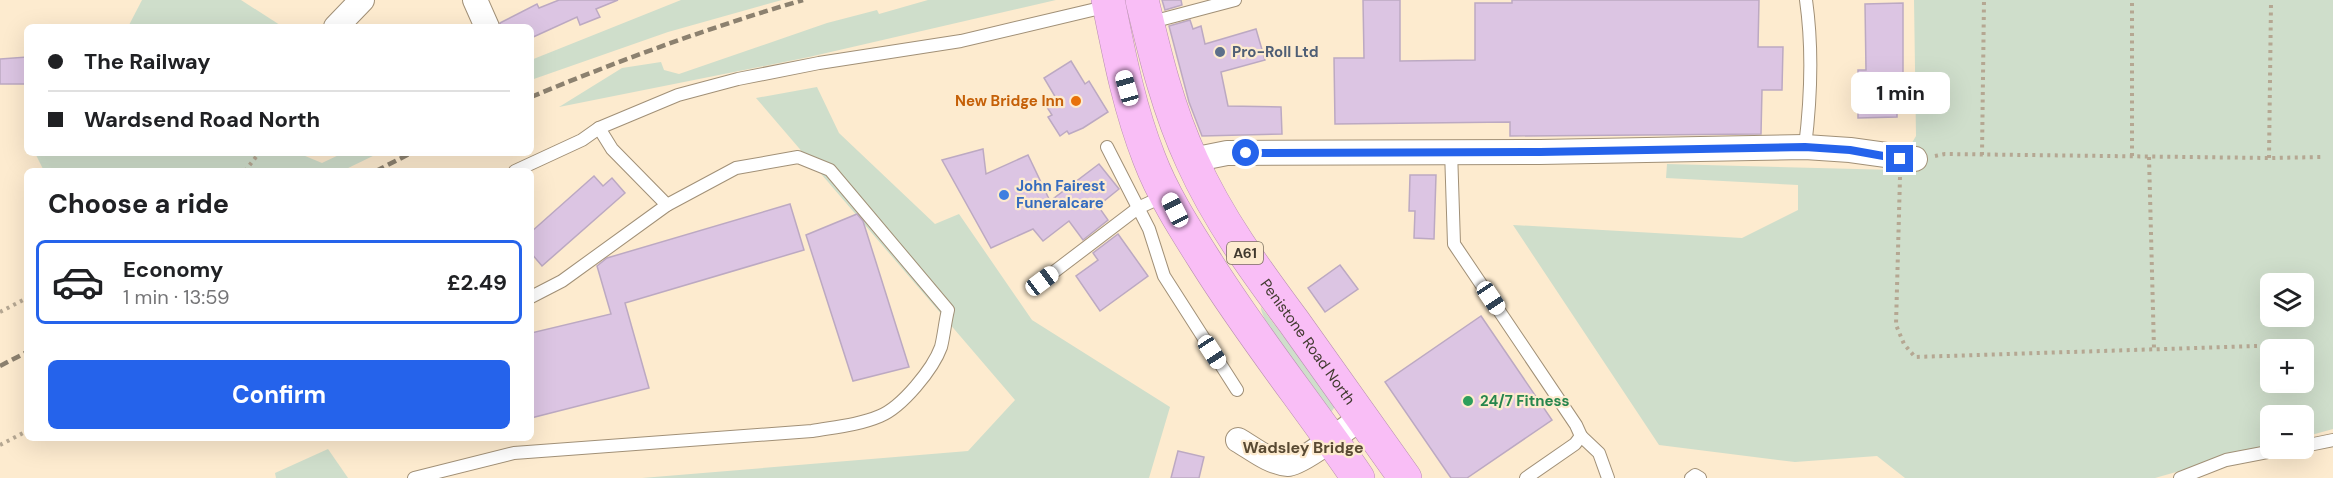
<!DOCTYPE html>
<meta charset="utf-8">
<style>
body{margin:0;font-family:"DM Sans",sans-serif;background:#f6f6f6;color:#202124;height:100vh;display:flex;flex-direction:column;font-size:22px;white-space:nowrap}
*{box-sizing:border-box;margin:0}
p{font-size:20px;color:#757577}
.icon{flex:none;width:33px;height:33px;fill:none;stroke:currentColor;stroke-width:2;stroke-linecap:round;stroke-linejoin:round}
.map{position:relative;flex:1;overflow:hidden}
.side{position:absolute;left:24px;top:168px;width:510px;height:273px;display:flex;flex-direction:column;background:#fff;border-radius:9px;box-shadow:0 6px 24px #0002}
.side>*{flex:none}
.banner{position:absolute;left:24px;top:24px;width:510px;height:132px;border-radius:9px;box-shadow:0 6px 24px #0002;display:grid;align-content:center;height:132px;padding:0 24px;background:#fff}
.buttons{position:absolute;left:2260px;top:273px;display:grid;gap:12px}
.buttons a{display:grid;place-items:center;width:54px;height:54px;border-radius:9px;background:#fff;box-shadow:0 6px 24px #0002;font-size:30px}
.end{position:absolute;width:27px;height:27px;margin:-14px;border:8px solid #2563eb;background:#fff;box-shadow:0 0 0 3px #fff}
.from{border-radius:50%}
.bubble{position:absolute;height:42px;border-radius:9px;background:#fff;box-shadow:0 6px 24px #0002;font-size:20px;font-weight:700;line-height:42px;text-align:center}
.car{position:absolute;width:18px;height:36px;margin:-18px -9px;border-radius:8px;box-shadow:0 0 4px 2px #0007;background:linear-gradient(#fff 24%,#345 0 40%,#fff 0 76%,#345 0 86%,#fff 0)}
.banner b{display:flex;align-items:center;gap:21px;height:57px;font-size:22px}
.banner b+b{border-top:2px solid #e0e0e0}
.banner i{width:15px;height:15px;background:#202124}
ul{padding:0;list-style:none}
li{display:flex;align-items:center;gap:18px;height:84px;margin:0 12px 9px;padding:0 12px;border:3px solid transparent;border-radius:9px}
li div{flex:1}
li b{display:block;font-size:22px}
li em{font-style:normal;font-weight:700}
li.selected{border-color:#2563eb}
li>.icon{width:54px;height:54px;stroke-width:1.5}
h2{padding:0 24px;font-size:27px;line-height:72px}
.primary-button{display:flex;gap:12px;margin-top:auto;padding:12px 24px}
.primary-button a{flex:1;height:69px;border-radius:9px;background:#2563eb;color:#fff;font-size:24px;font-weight:700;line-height:69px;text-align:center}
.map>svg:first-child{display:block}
.green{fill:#cfdecb;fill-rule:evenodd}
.building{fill:#dcc5e3;stroke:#bca9c2;stroke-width:1.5}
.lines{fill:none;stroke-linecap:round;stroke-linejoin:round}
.lane-casing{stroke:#a19077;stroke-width:14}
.street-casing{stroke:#a19077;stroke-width:26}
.highway-casing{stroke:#b88fb0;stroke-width:34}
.path{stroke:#b5a792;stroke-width:4;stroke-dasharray:3 4.5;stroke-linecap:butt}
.lane{stroke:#fff;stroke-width:12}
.street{stroke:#fff;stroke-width:24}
.highway{stroke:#f9bef6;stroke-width:33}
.rail{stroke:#8c816f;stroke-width:4.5;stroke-dasharray:9 4.5;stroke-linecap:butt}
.route{stroke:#2563eb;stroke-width:8}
.service-dot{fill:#5c6f8a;stroke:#fdebcf;stroke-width:2}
.food-dot{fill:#e8710a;stroke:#fdebcf;stroke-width:2}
.shop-dot{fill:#3f7fe0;stroke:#fdebcf;stroke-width:2}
.leisure-dot{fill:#2e9e5b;stroke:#fdebcf;stroke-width:2}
.labels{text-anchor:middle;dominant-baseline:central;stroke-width:4.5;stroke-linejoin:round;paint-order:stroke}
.shield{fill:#fdebcf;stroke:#796e5e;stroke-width:1.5}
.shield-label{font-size:14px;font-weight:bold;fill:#40392e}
.service-label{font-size:15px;font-weight:bold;fill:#4e5e75;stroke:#fdebcf;text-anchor:start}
.food-label{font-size:15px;font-weight:bold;fill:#c56008;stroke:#fdebcf;text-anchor:end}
.shop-label{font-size:15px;font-weight:bold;fill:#366cbe;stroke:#fdebcf;text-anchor:start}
.street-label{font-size:15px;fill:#40392e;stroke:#fdebcf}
.leisure-label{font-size:15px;font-weight:bold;fill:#27864d;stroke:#fdebcf;text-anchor:start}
.neighbourhood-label{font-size:16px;font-weight:bold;fill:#594a33;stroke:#fdebcf}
</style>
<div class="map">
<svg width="2333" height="478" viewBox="0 0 2333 478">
<rect width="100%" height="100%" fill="#fdebcf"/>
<g class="green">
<path d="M 142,0 L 241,0 L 283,27 L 128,27 Z"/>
<path d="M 681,0 L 782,0 L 668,32 L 531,80 L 531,60 Z"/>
<path d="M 928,0 L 1056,0 L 809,57 L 559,107 L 622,68 L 661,62 L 664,70 L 679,74 L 827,23 L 877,10 L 879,14 Z"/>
<path d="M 1914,0 L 2333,0 L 2333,429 L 2304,437 L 2304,416 L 2271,416 L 2271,445 L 2155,478 L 1905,478 L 1877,456 L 1795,462 L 1659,445 L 1513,225 L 1742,238 L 1798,210 L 1798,185 L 1666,178 L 1667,164 L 1896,170 L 1916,136 ZM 2271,284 L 2304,284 L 2304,316 L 2271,316 ZM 2271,350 L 2304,350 L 2304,382 L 2271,382 Z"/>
<path d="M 817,87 L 839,133 L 935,224 L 959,214 L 1032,320 L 1170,407 L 1149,478 L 642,478 L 968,451 L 1015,400 L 756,98 Z"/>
<path d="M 35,153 L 298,153 L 322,163 L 343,153 L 379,153 L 342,171 L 44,171 Z"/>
<path d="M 1261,307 L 1336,405 L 1332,411 L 1328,412 C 1316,395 1260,322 1261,307 Z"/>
<path d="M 328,449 L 348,478 L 276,478 L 275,473 Z"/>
</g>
<g class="building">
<path d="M 559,0 L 618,0 L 596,9 L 600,17 L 580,25 L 577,17 L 531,38 L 531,27 L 501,27 L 500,23 L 537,4 L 539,8 Z"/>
<path d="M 1162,0 L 1181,0 L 1182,5 L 1165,10 Z"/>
<path d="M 1363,0 L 1400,0 L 1400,61 L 1475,60 L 1475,3 L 1512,3 L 1512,0 L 1759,0 L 1758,47 L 1783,47 L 1782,90 L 1762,90 L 1761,134 L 1510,136 L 1510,122 L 1335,124 L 1334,58 L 1364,58 Z"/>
<path d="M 1903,3 L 1903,86 L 1897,86 L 1897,117 L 1858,118 L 1858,70 L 1866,70 L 1865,4 Z"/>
<path d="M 1190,20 L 1193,29 L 1201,26 L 1205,44 L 1256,29 L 1265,60 L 1221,72 L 1228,106 L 1281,107 L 1282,134 L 1202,136 L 1189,102 L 1169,26 Z"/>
<path d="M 27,57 L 27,84 L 0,84 L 0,59 Z"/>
<path d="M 1071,61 L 1085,84 L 1089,81 L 1108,112 L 1083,128 L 1069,134 L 1067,131 L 1060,136 L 1048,117 L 1052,115 L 1045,104 L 1056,98 L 1044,78 Z"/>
<path d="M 983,149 L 986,174 L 1028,155 L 1050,201 L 1099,164 L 1119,189 L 1098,206 L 1108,220 L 1083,240 L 1069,221 L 1043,241 L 1033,229 L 991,248 L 942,160 Z"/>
<path d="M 1410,175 L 1436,175 L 1434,239 L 1414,238 L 1415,211 L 1409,211 Z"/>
<path d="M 594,176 L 603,186 L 612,178 L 625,193 L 542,266 L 531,253 L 531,232 Z"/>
<path d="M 790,204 L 804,250 L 625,303 L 649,388 L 531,418 L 531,333 L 611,314 L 597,266 L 607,258 Z"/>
<path d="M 857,214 L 863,221 L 909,367 L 853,381 L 806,235 Z"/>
<path d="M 1118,234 L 1148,276 L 1100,311 L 1076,276 L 1098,260 L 1093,253 Z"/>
<path d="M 1340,265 L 1358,289 L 1325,312 L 1308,288 Z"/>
<path d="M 1481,316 L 1552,420 L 1467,478 L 1451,478 L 1385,382 Z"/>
<path d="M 1178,451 L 1204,457 L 1199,478 L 1171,478 Z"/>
</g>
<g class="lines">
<defs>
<g id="lane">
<path d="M 1148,23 L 1235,0"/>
<path d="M 599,128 L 612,149 L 667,205"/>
<path d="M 1107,147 L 1149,229 L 1164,276 L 1237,390"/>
<path d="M 1805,147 C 1811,98 1813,49 1806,0"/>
<path d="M 1451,150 L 1454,244 L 1576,425 L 1581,436 L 1575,444 L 1526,478"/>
<path d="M 515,171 L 582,140 L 599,128 L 678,95 L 738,79 L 819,63 L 961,41 L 1109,6"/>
<path d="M 1042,281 L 1138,208 L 1166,195"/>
<path d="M 1581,436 L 1599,453 L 1608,478"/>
<path d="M 2304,446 L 2333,440"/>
<path d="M 414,478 L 514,453 L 812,431 C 835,427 859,425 880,416 C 902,407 933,369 941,347 C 944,335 945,322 948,310 L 830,170 L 798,157 L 736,168 L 667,205 L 562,281 L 531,297"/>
<path d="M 1691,478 L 1695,475 L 1700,478"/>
<path d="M 2180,478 L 2226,460 L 2289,448"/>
</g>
<g id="street">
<path d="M 475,0 L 487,27"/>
<path d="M 336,27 L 362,0"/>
<path d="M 1192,160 L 1227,153 L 1540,152 L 1805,147 L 1850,150 L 1915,159"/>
<path d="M 1238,440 C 1252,448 1270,463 1288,464 C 1301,464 1348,427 1362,417"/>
</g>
<g id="highway">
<path d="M 1108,0 C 1119,54 1129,107 1149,158 C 1163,195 1185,229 1206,262 C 1253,337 1308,405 1358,478"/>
<path id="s1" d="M 1142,0 C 1155,55 1168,109 1192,161 C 1218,219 1256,271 1294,322 C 1331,374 1368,426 1405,478"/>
</g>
</defs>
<use href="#lane" class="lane-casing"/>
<use href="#street" class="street-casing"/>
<use href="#highway" class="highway-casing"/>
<g class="path">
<path d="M 1982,155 L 1984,0"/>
<path d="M 1935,156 L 1945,154 L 2269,158 L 2324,157"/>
<path d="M 2132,156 L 2132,0"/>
<path d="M 2149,157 L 2154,349"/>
<path d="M 2269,158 L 2271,3"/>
<path d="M 245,171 L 259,153"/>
<path d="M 1900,177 L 1896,325 L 1904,344 L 1915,357 L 2257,346"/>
<path d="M 0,312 L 27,298"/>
<path d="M 0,445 L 27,431"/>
</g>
<use href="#lane" class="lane"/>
<use href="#street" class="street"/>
<use href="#highway" class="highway"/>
<g class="rail">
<path d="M 531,97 C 620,60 711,27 803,0"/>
<path d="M 376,171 L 411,153"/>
<path d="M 0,366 L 27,352"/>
</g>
</g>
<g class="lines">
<path class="route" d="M 1246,153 L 1540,152 L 1805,147 L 1850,150 L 1900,159"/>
</g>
<circle class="service-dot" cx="1220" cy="52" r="6"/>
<circle class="food-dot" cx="1076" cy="101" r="6"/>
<circle class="shop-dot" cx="1004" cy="195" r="6"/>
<circle class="leisure-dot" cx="1468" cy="401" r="6"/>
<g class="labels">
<rect class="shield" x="1227" y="242" width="36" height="22" rx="4.5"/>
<g class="shield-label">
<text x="1245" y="253">A61</text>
</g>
<g class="service-label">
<text x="1232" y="52">Pro-Roll Ltd</text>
</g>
<g class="food-label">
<text x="1064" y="101">New Bridge Inn</text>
</g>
<g class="shop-label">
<text x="1016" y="186">John Fairest<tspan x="1016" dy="17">Funeralcare</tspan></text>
</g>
<g class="street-label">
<text stroke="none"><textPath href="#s1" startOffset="384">Penistone Road North</textPath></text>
</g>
<g class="leisure-label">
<text x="1480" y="401">24/7 Fitness</text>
</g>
<g class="neighbourhood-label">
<text x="1303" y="447">Wadsley Bridge</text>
</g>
</g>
</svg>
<div class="buttons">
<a><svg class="icon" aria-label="layers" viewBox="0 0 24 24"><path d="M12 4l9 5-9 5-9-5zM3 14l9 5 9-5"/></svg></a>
<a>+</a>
<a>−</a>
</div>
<i class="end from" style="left:1246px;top:153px"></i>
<i class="end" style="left:1900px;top:159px"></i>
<div class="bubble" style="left:1851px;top:72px;width:99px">1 min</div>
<i class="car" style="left:1127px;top:88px;rotate:344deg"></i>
<i class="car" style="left:1175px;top:210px;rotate:333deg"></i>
<i class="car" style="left:1042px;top:281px;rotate:53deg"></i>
<i class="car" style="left:1491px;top:298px;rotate:146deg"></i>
<i class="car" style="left:1212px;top:352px;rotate:147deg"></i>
<div class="banner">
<b><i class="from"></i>The Railway</b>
<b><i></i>Wardsend Road North</b>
</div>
<section class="side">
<h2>Choose a ride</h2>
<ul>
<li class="selected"><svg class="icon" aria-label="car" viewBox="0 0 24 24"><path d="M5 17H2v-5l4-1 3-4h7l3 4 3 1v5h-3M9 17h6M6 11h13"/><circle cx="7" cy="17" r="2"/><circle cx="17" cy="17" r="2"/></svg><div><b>Economy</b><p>1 min · 13:59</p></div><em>£2.49</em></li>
</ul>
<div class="primary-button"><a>Confirm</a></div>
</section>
</div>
